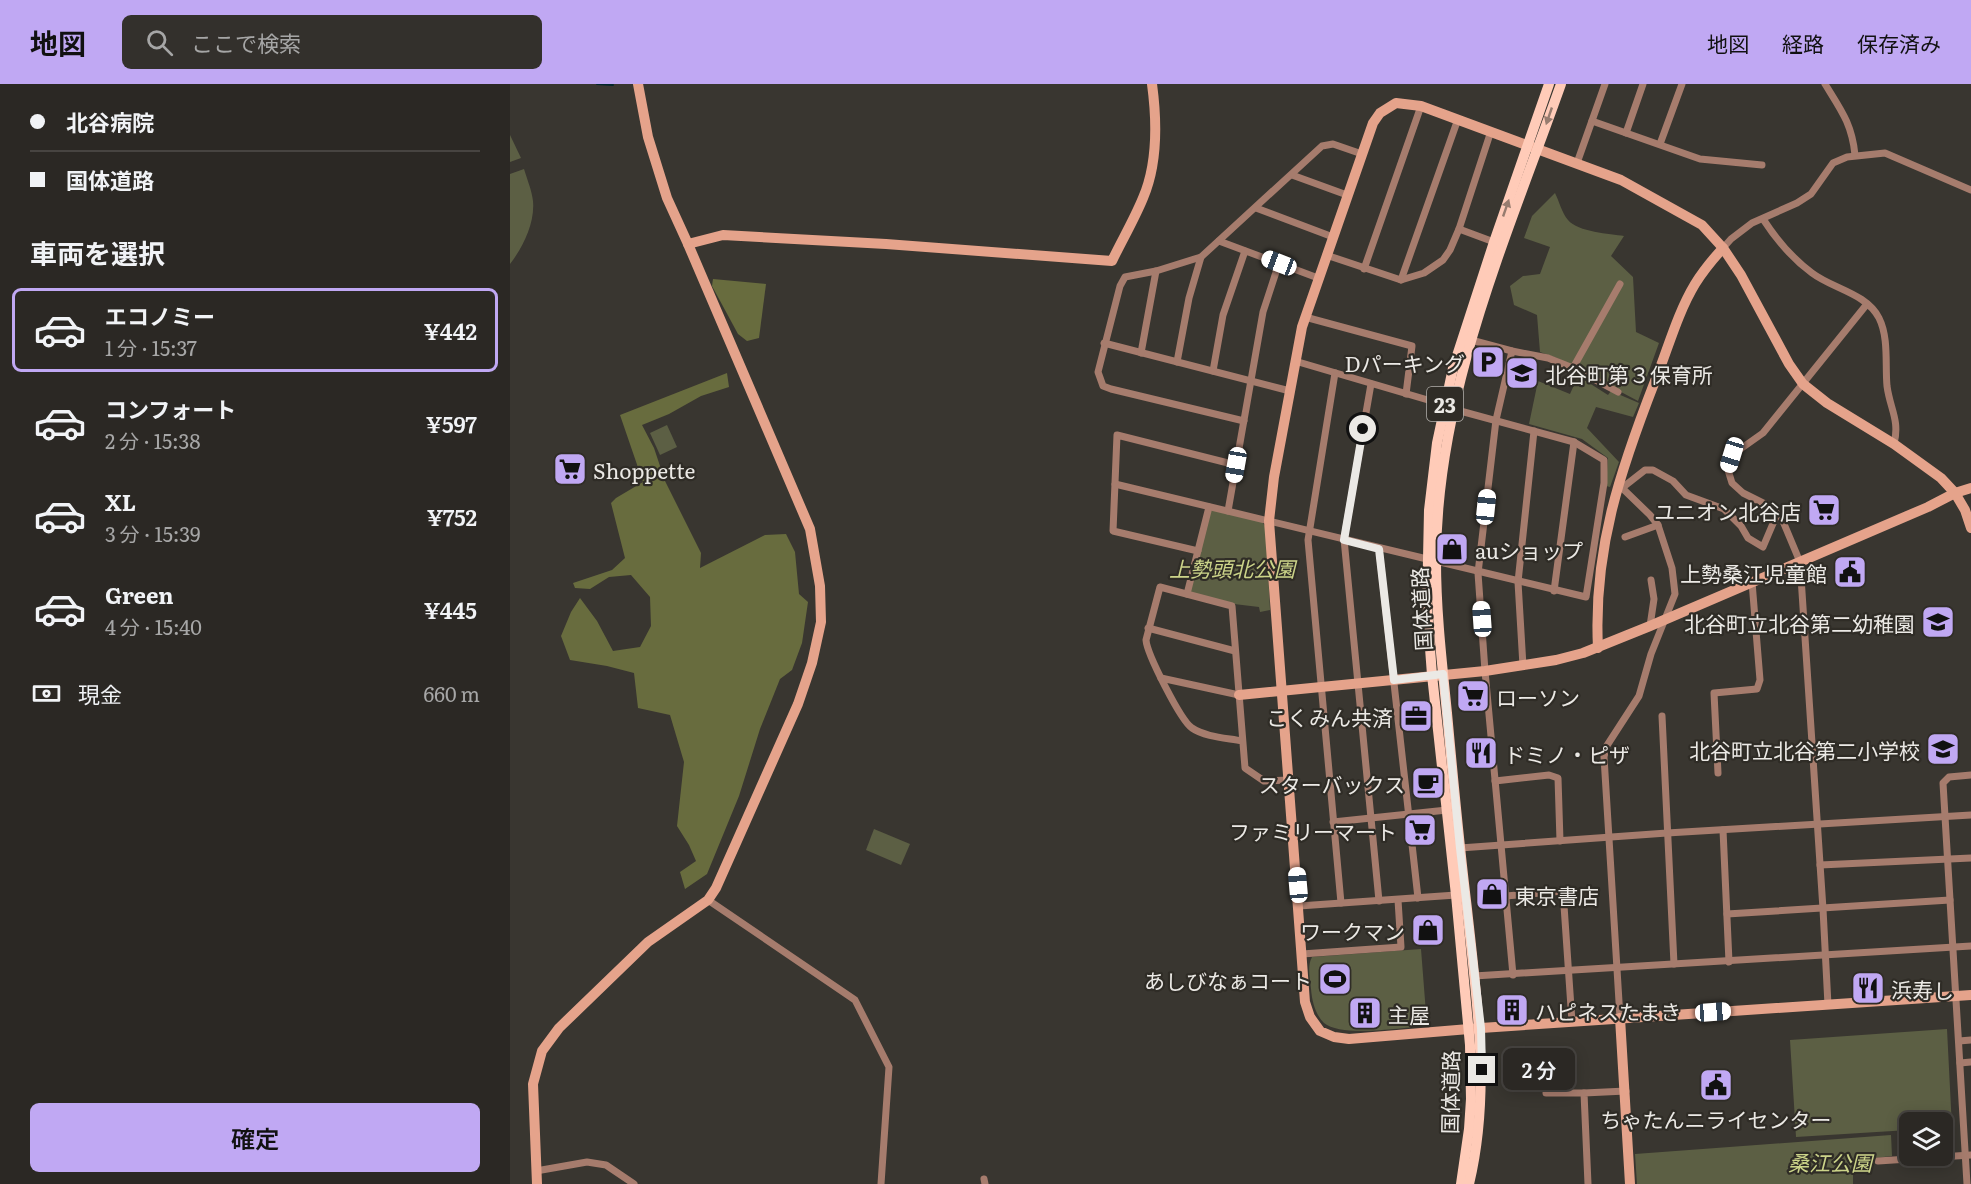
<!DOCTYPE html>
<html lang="ja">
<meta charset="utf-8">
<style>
body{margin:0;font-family:Literata,"Noto Sans JP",serif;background:#33302c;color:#f1f3f6;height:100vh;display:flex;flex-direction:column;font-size:22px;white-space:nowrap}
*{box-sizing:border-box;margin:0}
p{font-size:20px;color:#a6a6a6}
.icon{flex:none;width:33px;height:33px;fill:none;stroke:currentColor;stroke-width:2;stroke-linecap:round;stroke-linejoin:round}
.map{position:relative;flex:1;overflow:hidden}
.sheet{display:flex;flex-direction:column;background:#2b2824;width:510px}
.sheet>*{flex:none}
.banner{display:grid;align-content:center;height:132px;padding:0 30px;background:#2b2824}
.controls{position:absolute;left:1389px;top:1028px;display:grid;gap:12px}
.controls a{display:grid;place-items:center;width:54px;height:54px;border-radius:9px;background:#2b2824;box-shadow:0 3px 15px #0003,0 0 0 2px #474441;font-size:30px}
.end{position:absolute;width:27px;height:27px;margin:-14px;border:8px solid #ebe9e5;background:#111;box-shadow:0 0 0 3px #111}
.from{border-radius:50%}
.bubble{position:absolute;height:42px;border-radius:9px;background:#2b2824;box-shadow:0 3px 15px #0003,0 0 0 2px #474441;font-size:20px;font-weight:600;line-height:42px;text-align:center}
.car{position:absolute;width:18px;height:36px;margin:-18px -9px;border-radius:8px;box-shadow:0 0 4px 2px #0007;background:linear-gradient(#fff 24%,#345 0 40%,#fff 0 76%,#345 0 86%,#fff 0)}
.banner b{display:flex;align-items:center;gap:21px;height:57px;font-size:22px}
.banner b+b{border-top:2px solid #474441}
.banner i{width:15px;height:15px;background:#f1f3f6}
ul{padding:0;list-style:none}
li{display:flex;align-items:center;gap:18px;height:84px;margin:0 12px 9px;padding:0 18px;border:3px solid transparent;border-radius:9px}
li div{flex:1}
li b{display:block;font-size:22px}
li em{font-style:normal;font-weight:600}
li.selected{border-color:#c0a8f3}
li>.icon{width:54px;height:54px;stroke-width:1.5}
h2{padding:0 30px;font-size:27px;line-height:72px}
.pay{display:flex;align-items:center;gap:15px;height:66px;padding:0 30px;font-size:22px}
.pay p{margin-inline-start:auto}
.button{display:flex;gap:12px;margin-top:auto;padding:12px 30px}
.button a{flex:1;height:69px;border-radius:9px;background:#c0a8f3;color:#111;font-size:24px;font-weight:600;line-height:69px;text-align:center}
header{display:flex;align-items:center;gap:36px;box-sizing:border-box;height:84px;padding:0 30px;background:#c0a8f3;color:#111}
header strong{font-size:28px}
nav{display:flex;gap:33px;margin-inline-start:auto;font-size:21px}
.search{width:420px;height:54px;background:#33302c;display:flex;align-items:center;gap:15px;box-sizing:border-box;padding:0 21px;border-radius:9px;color:#a6a6a6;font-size:22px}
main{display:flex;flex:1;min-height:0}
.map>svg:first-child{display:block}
.green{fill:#5c5f44}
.forest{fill:#686c3e}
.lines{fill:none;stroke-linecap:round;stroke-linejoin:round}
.stream{stroke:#03262b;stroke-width:2}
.street{stroke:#a67c6d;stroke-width:7}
.secondary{stroke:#e5a38b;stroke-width:10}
.primary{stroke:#ffcbb8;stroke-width:10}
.oneway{fill:#977c6f}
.route{stroke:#ebe9e5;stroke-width:8}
.labels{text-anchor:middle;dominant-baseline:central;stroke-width:4.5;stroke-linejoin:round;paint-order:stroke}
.shield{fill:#2f2c26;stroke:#b3b0ac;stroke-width:1.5}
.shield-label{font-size:20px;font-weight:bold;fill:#ebe9e5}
.poi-label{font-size:21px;fill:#ebe9e5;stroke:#2f2c26;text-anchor:end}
.park-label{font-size:21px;font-style:italic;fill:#ccd489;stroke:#2f2c26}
.street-label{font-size:21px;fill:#ebe9e5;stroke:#2f2c26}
</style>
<header>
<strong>地図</strong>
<div class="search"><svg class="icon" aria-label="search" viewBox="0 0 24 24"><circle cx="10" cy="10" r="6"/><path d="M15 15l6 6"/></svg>ここで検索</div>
<nav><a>地図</a><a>経路</a><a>保存済み</a></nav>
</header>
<main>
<section class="sheet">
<div class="banner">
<b><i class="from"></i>北谷病院</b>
<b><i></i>国体道路</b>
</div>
<h2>車両を選択</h2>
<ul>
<li class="selected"><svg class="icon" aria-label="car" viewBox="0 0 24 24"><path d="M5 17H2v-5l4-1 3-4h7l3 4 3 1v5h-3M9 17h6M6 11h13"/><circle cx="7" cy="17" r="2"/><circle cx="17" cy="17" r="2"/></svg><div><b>エコノミー</b><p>1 分 · 15:37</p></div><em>¥442</em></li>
<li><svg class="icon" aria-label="car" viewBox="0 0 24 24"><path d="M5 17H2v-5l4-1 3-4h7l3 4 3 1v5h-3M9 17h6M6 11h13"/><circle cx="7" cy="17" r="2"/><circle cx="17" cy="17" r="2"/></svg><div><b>コンフォート</b><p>2 分 · 15:38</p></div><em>¥597</em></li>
<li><svg class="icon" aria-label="car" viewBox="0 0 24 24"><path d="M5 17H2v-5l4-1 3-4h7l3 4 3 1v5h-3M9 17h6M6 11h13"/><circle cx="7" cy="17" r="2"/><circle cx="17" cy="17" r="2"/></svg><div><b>XL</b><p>3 分 · 15:39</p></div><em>¥752</em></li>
<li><svg class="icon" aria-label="car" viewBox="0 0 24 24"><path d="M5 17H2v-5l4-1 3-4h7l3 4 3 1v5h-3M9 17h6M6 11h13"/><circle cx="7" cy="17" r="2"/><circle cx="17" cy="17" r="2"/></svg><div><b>Green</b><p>4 分 · 15:40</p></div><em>¥445</em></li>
</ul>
<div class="pay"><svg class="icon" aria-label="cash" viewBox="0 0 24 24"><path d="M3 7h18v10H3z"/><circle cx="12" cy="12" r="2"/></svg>現金<p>660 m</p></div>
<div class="button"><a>確定</a></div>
</section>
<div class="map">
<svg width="1461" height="1100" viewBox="0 0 1461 1100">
<rect width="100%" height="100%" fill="#393630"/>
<g class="green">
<path d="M 0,51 L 11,74 L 0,78 Z"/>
<path d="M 14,85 C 17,95 22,107 23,117 C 25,139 13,163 0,180 L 0,90 Z"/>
<path d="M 1045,109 C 1049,117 1052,129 1058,136 C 1068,148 1100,150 1114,152 L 1101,172 L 1123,193 L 1126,248 L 1149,259 L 1128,317 L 1047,274 L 1030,268 L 1027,231 L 1004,221 L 1000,202 L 1013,192 L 1030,190 L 1040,163 L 1014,154 L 1022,132 Z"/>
<path d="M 1068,292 L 1098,311 L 1101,307 L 1129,319 L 1123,333 L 1086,323 L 1077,344 L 1109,378 L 1100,403 L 1096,402 L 1098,374 L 1072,355 L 1019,340 L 1028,297 L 1060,310 Z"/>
<path d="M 157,341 L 167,363 L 150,371 L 140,349 Z"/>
<path d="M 701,425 L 752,438 L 756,443 L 760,526 L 750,528 L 749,523 L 724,520 L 680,509 Z"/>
<path d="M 364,745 L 400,760 L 391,781 L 356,766 Z"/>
<path d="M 911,865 L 917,942 C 894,943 832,954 814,939 C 805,930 802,917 801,905 C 800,894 797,882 802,873 Z"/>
<path d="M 1437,945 L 1442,1044 L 1433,1045 L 1432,1038 L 1400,1038 L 1399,1046 L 1286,1053 L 1280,956 Z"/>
<path d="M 1381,1051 L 1382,1072 L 1365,1074 L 1362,1080 L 1343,1081 L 1343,1100 L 1127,1100 L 1125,1070 Z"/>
</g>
<g class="forest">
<path d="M 203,195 L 256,200 L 249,254 L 237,257 L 228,250 L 202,202 Z"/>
<path d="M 217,289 L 219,303 L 191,312 L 159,330 L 132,341 L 144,364 L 155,397 L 191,469 L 190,484 L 255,451 L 276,450 L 285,468 L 289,510 L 298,518 L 292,559 L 282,586 L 270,595 L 250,645 L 229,712 L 197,790 L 175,805 L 170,788 L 186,777 L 179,761 L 167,742 L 174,678 L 160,631 L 128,624 L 124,589 L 97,582 L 60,576 L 51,552 L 61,528 L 70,514 L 87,537 L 103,567 L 130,563 L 141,542 L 140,513 L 121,491 L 99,493 L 80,505 L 65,504 L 63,499 L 102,486 L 115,474 L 101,419 L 106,414 L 133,398 L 110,331 Z"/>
</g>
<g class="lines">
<path class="stream" d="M 87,0 L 103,1"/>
<g class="street">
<path d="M 1315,0 C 1331,26 1342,40 1345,71"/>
<path d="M 1082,37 L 1190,75 L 1252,81"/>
<path d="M 1116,49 L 1133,0"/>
<path d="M 1150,60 L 1172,0"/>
<path d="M 1067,79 L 1095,0"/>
<path d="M 782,91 L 837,111"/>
<path d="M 746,124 L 823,153"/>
<path d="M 1253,135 C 1266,155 1283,175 1302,189 C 1323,205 1356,209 1369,234 C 1379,254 1375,281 1377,302 C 1380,325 1390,336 1384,360"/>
<path d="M 949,145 L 984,158"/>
<path d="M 709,157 L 808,194"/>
<path d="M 1213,164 L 1221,155 L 1242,139 L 1287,119 L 1301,110 L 1323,79 L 1337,73 L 1375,69 L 1461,106"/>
<path d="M 816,171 L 891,196 L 914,189 L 933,176 L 940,166 L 949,145 L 981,47"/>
<path d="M 691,173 L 646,187 L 615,193 L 610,202 L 588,288 L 593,302 L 601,305 L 734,337"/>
<path d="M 854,185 L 911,22"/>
<path d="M 891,196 L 948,35"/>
<path d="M 795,233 L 902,262 L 896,310"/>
<path d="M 961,256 L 1002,267 L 1038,274 L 1063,284 L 1108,308"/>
<path d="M 594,259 L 780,307"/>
<path d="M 1002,267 L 986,336 L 968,489 L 975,587 L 1003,891"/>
<path d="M 631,269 L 646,187"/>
<path d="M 785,277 L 935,321"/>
<path d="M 667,278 L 679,214 L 691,173 L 812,62 L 823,60 L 852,70"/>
<path d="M 1063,284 L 1110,200"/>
<path d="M 703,287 L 713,231 L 735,167"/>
<path d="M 825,289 L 798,456 L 831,819"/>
<path d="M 861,300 L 834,455 L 869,817"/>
<path d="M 605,400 L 917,475"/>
<path d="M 1108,400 L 1140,431 L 1148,441 L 1162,484 L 1165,510 L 1141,570 L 1129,612 L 1096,663 L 1094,673 L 1110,934"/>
<path d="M 1112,404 L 1135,386 L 1143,386 L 1163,397 L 1176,411 L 1214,425 L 1231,442 L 1238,454 L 1253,463 L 1267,430"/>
<path d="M 718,427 L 753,228 L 769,179"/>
<path d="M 1115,453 L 1148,441"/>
<path d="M 869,465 L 908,814"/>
<path d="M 688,467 L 603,447 L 607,351 L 726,381"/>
<path d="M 926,477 L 1076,513 L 1094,399 L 1094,376 L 1064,358 L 943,325"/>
<path d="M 1044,507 L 1064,358"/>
<path d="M 677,510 L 699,423"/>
<path d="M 1140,542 L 1144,515 L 1141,496"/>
<path d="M 638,544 L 725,567"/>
<path d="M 1013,582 L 1008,498 L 1024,347"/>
<path d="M 651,594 L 729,611"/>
<path d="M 1152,632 L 1164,880"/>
<path d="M 732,657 C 717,654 695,653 682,644 C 671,637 637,570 636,556 L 650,503 L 722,522 L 735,684 L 754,697 L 779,696"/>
<path d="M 1208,689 L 1204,609 L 1247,605 L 1250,596 L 1242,498"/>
<path d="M 985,697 L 1039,691 L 1048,694 L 1050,757"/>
<path d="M 823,738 L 937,726"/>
<path d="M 1213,746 L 1219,878"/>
<path d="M 950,764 L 1157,749 L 1461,731"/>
<path d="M 1310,781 L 1461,774"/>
<path d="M 996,812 L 1053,807 L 1062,938"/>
<path d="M 198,816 L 345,916 L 379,983 L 371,1100"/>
<path d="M 789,822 L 946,811"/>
<path d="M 1217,830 L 1440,816"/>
<path d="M 792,870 L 891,863 L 888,816"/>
<path d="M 964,892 L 1461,862"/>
<path d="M 1318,921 L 1313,825 L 1290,478 L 1272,435 L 1261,423 L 1233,409 L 1222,399 L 1218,386 L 1222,371 L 1253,349 L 1357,220"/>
<path d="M 1449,957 L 1461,956"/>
<path d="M 1450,979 L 1461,978"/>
<path d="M 1036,1009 L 1074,1009"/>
<path d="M 1368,1077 L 1461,1071"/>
<path d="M 26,1087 L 77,1078 L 96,1081 L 124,1100"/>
<path d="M 474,1095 L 475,1100"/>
<path d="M 1078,1100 L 1074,1009 L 1116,1007"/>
<path d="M 1457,1100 L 1433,699 L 1439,693 L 1461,691"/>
</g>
<g class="secondary">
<path d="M 178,160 L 213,151 L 376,160 L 602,177 C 612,156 624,136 633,114 C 648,79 647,37 642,0"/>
<path d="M 1461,444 L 1455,426 L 1445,409 L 1431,394 L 1384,360 L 1317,319 L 1293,300 L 1279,280 L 1231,191 L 1213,164 L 1192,141 L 1111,96 L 911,22 L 886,19 L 870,29 L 863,39 L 792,243 L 764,393 L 759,437 L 795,918 L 800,933 L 810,947 L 824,953 L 839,955 L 971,944 L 1461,911"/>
<path d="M 1088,564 C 1083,466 1110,387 1145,297 C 1158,265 1167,230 1185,200 C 1193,187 1203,175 1213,164"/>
<path d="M 729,611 L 975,587 L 1046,576 L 1073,569 L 1140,542 L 1418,423 L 1445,409 L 1461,404"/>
<path d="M 1110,934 L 1120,1100"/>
<path d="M 27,1100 L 23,1000 L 32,967 L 49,944 L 138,858 L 198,816 L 206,804 L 288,620 L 302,579 L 311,538 L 310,502 L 300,445 L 178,160 L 157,114 L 138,53 L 128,0"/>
</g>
<g class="primary">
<path d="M 951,1100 L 959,1045 L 961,1015 L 960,961 L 946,811 L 922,591 L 917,524 L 919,426 L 927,359 L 943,284 L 984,158 L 1039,0"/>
<path d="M 959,1100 C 981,1008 967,918 957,825 C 949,760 943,695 937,629 C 932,579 926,528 926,477 C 926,310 996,155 1051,0"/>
</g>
</g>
<defs><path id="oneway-solid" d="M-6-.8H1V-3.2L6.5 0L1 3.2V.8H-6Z" transform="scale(1.5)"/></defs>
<g class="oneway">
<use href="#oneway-solid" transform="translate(1039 32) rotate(109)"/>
<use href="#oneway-solid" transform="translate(996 124) rotate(-71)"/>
</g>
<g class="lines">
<path class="route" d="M 853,345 L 834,456 L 869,465 L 884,596 L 933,590 L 950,764 L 971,944 L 972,986"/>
</g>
<defs>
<symbol id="parking-square" viewBox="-11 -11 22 22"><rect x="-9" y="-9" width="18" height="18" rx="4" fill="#c0a8f3" stroke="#2f2c26"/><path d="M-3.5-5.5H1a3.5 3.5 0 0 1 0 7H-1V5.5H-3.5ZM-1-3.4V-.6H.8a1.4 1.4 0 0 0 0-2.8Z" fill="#111"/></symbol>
<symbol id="school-square" viewBox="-11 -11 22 22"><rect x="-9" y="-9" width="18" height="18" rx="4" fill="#c0a8f3" stroke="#2f2c26"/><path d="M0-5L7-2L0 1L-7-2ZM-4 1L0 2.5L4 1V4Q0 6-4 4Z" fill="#111"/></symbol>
<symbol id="supermarket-square" viewBox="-11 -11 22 22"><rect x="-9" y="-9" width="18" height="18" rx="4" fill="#c0a8f3" stroke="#2f2c26"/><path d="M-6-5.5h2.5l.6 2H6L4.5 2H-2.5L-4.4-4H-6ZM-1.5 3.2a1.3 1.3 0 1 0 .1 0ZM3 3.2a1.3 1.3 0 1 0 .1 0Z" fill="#111"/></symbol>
<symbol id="shop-square" viewBox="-11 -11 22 22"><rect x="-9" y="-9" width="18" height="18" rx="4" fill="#c0a8f3" stroke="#2f2c26"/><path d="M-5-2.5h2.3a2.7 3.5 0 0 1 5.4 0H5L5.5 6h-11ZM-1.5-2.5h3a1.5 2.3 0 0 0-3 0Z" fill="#111"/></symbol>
<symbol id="civic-square" viewBox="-11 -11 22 22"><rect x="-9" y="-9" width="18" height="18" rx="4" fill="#c0a8f3" stroke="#2f2c26"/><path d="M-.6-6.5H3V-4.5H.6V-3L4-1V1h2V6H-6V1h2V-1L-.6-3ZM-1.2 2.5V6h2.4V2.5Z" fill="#111"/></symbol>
<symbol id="office-square" viewBox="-11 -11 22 22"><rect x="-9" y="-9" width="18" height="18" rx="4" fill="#c0a8f3" stroke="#2f2c26"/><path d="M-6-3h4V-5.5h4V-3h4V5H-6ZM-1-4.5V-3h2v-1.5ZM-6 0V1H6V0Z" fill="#111"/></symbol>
<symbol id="restaurant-square" viewBox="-11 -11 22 22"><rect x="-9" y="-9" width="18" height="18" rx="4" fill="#c0a8f3" stroke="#2f2c26"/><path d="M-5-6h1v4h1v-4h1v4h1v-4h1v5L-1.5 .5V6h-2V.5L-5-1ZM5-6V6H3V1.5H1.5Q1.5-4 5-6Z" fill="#111"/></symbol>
<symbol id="cafe-square" viewBox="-11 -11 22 22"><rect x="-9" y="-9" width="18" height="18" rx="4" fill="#c0a8f3" stroke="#2f2c26"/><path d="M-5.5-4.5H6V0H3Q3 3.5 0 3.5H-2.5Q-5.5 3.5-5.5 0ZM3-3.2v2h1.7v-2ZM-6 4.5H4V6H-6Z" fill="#111"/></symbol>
<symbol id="stadium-square" viewBox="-11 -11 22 22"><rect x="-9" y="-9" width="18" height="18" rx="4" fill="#c0a8f3" stroke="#2f2c26"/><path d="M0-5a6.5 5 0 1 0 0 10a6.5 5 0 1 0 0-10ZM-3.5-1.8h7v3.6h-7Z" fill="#111"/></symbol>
<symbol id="building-square" viewBox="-11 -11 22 22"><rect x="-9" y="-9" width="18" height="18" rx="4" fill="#c0a8f3" stroke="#2f2c26"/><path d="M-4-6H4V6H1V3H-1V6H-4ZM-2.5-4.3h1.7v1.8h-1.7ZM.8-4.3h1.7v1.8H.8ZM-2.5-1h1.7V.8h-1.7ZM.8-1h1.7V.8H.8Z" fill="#111"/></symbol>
</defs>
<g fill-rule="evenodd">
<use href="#parking-square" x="959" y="259" width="38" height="38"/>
<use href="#school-square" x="993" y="270" width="38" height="38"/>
<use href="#supermarket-square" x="41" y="366" width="38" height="38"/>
<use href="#supermarket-square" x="1295" y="407" width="38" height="38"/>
<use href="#shop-square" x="923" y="446" width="38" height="38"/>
<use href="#civic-square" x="1321" y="469" width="38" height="38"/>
<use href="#school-square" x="1409" y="519" width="38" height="38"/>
<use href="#supermarket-square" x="944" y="593" width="38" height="38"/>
<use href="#office-square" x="887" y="613" width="38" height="38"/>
<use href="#school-square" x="1414" y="646" width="38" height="38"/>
<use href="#restaurant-square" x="952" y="650" width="38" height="38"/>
<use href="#cafe-square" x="899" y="680" width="38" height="38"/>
<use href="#supermarket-square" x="891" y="727" width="38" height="38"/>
<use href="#shop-square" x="963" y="791" width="38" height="38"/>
<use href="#shop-square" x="899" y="827" width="38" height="38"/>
<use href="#stadium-square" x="806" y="876" width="38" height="38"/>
<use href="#restaurant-square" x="1339" y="885" width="38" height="38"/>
<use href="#building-square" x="983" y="907" width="38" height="38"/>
<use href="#building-square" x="836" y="910" width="38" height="38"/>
<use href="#civic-square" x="1187" y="982" width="38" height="38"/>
</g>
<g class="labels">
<rect class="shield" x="917" y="303" width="36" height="34" rx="4.5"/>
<g class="shield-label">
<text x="935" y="320">23</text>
</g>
<g class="poi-label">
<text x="955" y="278">Dパーキング</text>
<text x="1035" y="289" text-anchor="start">北谷町第３保育所</text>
<text x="83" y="385" text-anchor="start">Shoppette</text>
<text x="1291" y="426">ユニオン北谷店</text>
<text x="965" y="465" text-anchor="start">auショップ</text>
<text x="1317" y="488">上勢桑江児童館</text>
<text x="1405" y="538">北谷町立北谷第二幼稚園</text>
<text x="986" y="612" text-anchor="start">ローソン</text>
<text x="883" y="632">こくみん共済</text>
<text x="1410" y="665">北谷町立北谷第二小学校</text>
<text x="994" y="669" text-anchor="start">ドミノ・ピザ</text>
<text x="895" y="699">スターバックス</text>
<text x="887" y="746">ファミリーマート</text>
<text x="1005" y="810" text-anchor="start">東京書店</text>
<text x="895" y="846">ワークマン</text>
<text x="802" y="895">あしびなぁコート</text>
<text x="1381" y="904" text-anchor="start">浜寿し</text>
<text x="1025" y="926" text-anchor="start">ハピネスたまき</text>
<text x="878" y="929" text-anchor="start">主屋</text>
<text x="1206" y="1034" text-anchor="middle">ちゃたんニライセンター</text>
</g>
<g class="park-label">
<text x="722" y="483">上勢頭北公園</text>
<text x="1320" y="1077">桑江公園</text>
</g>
<g class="street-label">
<text transform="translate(910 525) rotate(-93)">国体道路</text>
<text transform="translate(939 1008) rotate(-89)">国体道路</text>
</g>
</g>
</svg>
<div class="controls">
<a><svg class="icon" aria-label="layers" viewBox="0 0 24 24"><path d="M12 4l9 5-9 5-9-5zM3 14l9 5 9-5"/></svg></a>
</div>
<i class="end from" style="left:853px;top:345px"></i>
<i class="end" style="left:972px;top:986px"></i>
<div class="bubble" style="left:993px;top:964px;width:72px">2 分</div>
<i class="car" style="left:769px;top:179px;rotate:291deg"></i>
<i class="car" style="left:1222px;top:371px;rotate:197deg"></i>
<i class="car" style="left:726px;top:381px;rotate:190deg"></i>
<i class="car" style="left:976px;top:423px;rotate:6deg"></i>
<i class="car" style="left:972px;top:535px;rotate:356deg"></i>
<i class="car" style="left:788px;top:801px;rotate:355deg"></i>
<i class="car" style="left:1203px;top:928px;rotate:86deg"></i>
</div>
</main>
